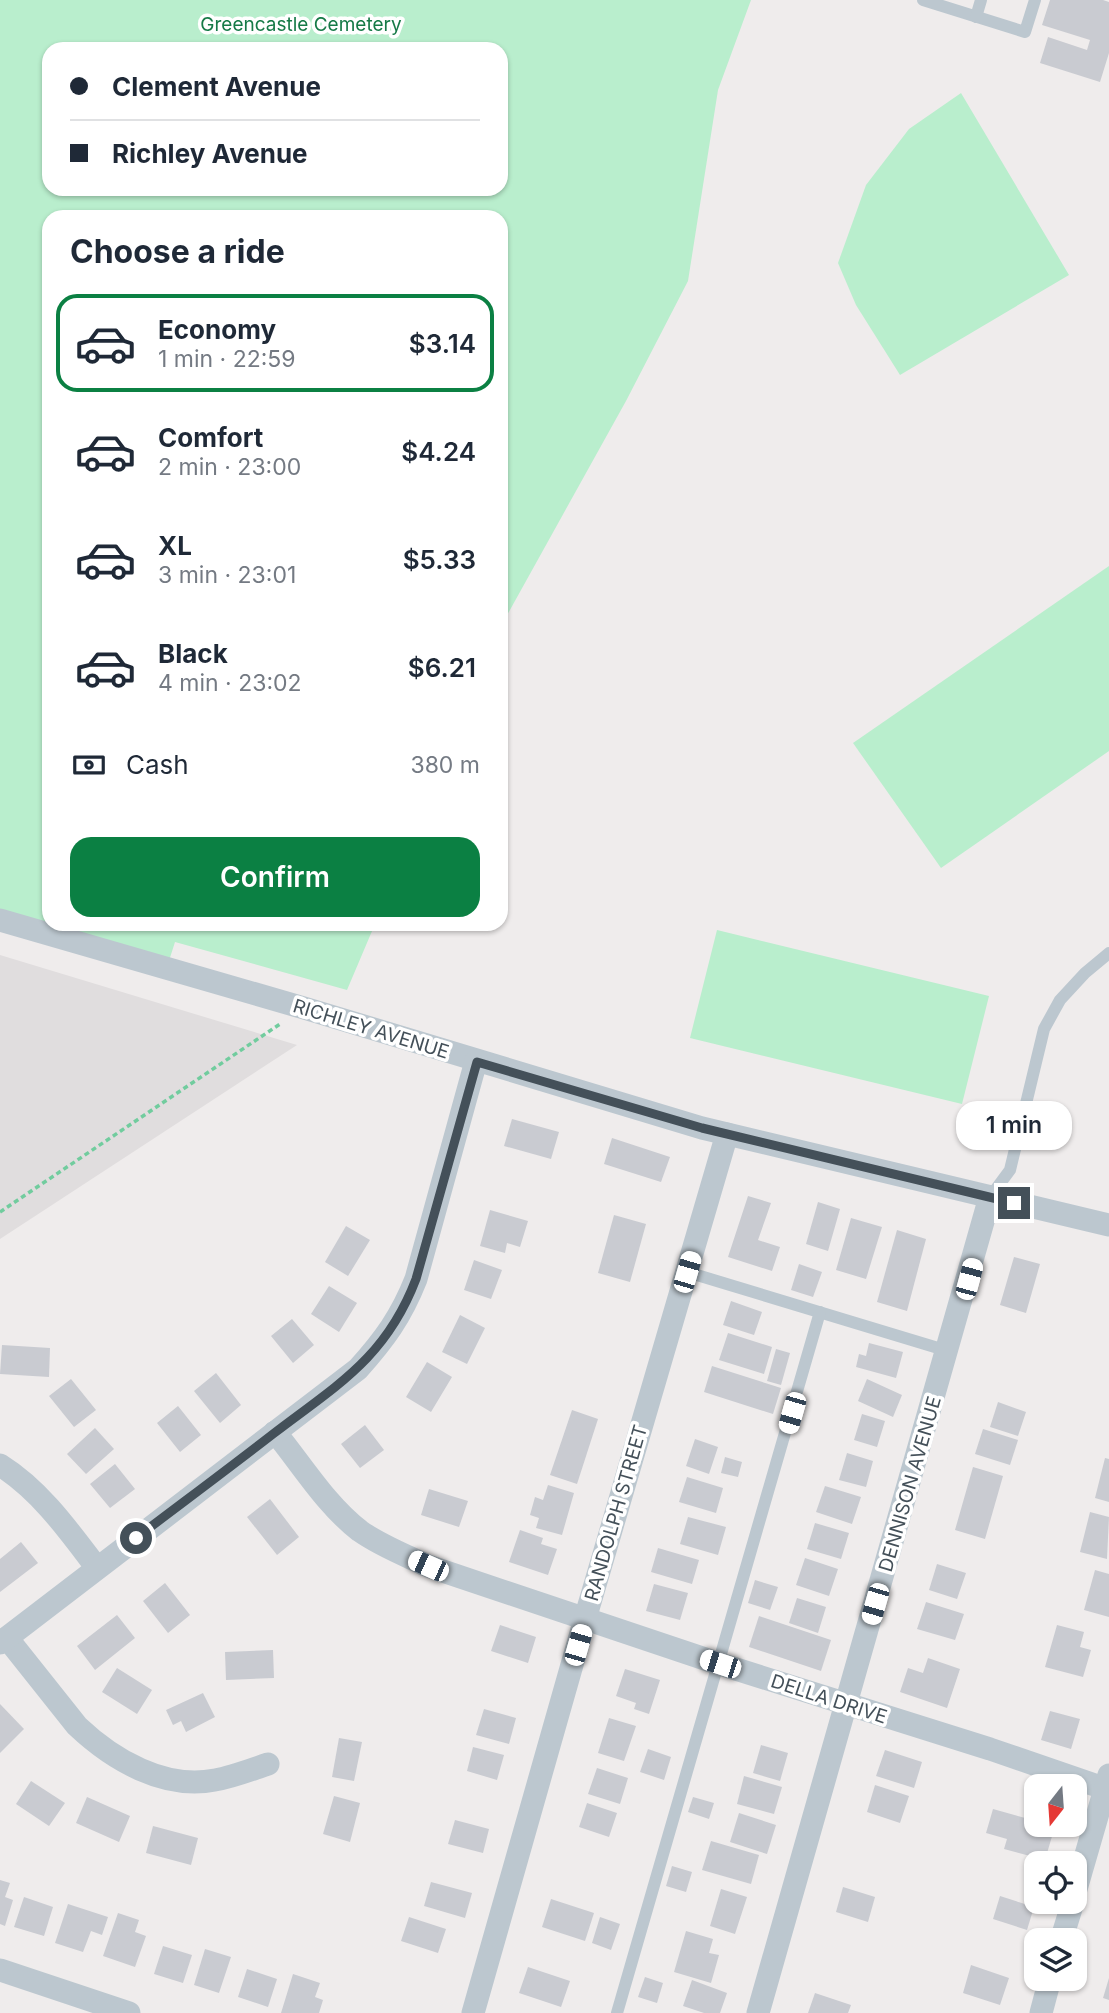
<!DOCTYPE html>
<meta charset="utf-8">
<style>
body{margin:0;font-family:Inter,sans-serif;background:#f6f6f7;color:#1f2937;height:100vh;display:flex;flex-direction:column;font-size:26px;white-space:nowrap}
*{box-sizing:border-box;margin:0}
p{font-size:23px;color:#747a83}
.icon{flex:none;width:38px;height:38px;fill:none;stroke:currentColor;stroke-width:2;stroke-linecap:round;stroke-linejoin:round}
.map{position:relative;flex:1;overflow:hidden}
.drawer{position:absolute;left:42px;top:210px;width:466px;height:721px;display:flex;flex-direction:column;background:#fff;border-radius:21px;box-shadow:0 2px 5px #0004}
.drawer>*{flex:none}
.top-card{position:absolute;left:42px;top:42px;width:466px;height:154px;border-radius:21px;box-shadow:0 2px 5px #0004;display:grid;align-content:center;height:154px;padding:0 28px;background:#fff}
.needle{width:46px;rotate:197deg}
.fabs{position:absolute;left:1024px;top:1774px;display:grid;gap:14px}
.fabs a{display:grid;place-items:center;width:63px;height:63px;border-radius:14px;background:#fff;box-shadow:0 2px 5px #0004;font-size:35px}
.end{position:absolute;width:32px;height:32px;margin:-16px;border:9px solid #445059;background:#fff;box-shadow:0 0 0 4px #fff}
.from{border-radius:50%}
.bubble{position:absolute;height:49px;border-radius:21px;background:#fff;box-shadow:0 2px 5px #0004;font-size:23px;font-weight:600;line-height:49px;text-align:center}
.car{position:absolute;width:21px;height:42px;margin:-21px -10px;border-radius:9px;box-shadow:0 0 5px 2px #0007;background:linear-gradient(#fff 24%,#345 0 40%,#fff 0 76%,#345 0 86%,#fff 0)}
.top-card b{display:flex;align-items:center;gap:24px;height:66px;font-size:26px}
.top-card b+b{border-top:2px solid #e0e1e3}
.top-card i{width:18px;height:18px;background:#1f2937}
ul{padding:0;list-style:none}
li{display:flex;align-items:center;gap:21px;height:98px;margin:0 14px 10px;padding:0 14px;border:4px solid transparent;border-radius:21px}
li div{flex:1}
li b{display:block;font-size:26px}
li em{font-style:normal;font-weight:600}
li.active{border-color:#0b8043}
li>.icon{width:63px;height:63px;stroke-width:1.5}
h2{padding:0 28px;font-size:32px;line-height:84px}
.pay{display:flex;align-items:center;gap:18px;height:77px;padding:0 28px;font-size:26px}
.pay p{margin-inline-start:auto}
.cta{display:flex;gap:14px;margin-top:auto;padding:14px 28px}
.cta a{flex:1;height:80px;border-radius:21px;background:#0b8043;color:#fff;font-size:28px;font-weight:600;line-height:80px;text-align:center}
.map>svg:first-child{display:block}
.education{fill:#e0ddde}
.green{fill:#b9eecd;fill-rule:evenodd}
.building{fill:#c9cbd1}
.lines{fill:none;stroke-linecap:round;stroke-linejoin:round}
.path{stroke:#71cc9e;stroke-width:3.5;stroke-dasharray:5 3.5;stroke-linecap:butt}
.service{stroke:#bcc7cf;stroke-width:12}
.minor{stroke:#bcc7cf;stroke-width:23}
.route{stroke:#445059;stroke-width:9}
.labels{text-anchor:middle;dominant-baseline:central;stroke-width:7;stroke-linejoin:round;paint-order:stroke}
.park-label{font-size:19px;fill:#167a47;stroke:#fff}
.street-label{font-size:19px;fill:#445059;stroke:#fff}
</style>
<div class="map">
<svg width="1109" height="2013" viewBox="0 0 1109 2013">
<rect width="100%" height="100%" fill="#efecec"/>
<path class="education" d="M 0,955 L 297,1045 L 0,1239 Z"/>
<g class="green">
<path d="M 0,0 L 751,0 L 718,90 L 688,281 L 626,401 L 501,626 L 500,217 L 49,217 L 49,924 L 375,924 L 347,990 L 175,942 L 167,967 L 0,920 ZM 49,49 L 500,49 L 500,189 L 49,189 Z"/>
<path d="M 961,93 L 1069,275 L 900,375 L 856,305 L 838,263 L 866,185 L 909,129 Z"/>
<path d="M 1109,566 L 1109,751 L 941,868 L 853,743 Z"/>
<path d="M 717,930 L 989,996 L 962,1104 L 690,1038 Z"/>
</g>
<g class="building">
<path d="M 1050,0 L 1103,0 L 1109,2 L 1109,53 L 1100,82 L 1040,63 L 1048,37 L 1087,50 L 1090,40 L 1042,25 Z"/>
<path d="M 512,1119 L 559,1132 L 551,1159 L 504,1146 Z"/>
<path d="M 612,1138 L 670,1157 L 661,1182 L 604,1164 Z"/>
<path d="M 748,1196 L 771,1203 L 758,1240 L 780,1247 L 772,1271 L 728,1257 Z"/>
<path d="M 818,1202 L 840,1209 L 828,1251 L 806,1244 Z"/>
<path d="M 490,1210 L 528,1221 L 520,1247 L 507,1243 L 505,1253 L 480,1246 Z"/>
<path d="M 614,1215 L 646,1224 L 630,1282 L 598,1273 Z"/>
<path d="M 851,1218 L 882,1227 L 866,1279 L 836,1270 Z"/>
<path d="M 346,1226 L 370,1240 L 348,1276 L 325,1262 Z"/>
<path d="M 897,1230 L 926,1239 L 907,1311 L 877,1302 Z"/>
<path d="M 1014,1257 L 1040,1264 L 1026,1313 L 1000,1305 Z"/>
<path d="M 474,1260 L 502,1270 L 491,1299 L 464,1290 Z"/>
<path d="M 799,1264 L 822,1272 L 813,1297 L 791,1290 Z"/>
<path d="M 329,1286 L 357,1303 L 339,1332 L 311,1314 Z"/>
<path d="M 731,1301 L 762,1312 L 754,1335 L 723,1325 Z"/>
<path d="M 460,1315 L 485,1328 L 467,1364 L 442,1352 Z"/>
<path d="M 292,1319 L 314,1345 L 293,1363 L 271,1336 Z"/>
<path d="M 728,1333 L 772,1347 L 764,1374 L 719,1360 Z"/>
<path d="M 869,1343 L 903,1352 L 896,1378 L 856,1367 L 859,1354 L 866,1356 Z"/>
<path d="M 2,1345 L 50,1348 L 49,1377 L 0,1374 Z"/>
<path d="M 776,1349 L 790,1353 L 781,1385 L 767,1381 Z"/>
<path d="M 427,1362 L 452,1377 L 431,1412 L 406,1397 Z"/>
<path d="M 712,1366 L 781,1388 L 773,1414 L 704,1392 Z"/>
<path d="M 216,1373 L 241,1405 L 220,1423 L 194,1391 Z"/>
<path d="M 71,1379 L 96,1410 L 74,1427 L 49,1396 Z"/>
<path d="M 867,1379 L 902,1395 L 893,1417 L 858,1401 Z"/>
<path d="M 998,1402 L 1026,1412 L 1018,1436 L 990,1427 Z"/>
<path d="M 178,1406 L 201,1435 L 180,1452 L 157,1423 Z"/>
<path d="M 572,1410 L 598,1419 L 577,1484 L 550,1475 Z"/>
<path d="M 862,1414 L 885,1421 L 877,1447 L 854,1440 Z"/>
<path d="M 365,1425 L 384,1450 L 360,1468 L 341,1444 Z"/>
<path d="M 95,1428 L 114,1449 L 86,1474 L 67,1454 Z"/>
<path d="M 983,1429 L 1018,1440 L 1010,1465 L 975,1454 Z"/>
<path d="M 695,1439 L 718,1447 L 709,1474 L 686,1466 Z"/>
<path d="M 847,1453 L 873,1461 L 866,1487 L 839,1480 Z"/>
<path d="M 725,1457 L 742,1462 L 738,1477 L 721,1473 Z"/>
<path d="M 1105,1458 L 1109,1459 L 1109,1502 L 1095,1498 Z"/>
<path d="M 115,1464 L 135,1489 L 110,1508 L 90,1484 Z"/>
<path d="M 973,1467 L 1003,1476 L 985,1539 L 955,1530 Z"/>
<path d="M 687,1477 L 723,1488 L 716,1513 L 679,1502 Z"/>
<path d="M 548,1485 L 574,1493 L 562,1535 L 536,1528 L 539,1518 L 530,1515 L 535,1497 L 543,1500 Z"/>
<path d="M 825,1486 L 861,1497 L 852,1524 L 816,1512 Z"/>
<path d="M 429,1489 L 468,1501 L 459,1527 L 421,1515 Z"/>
<path d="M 270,1499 L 299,1537 L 277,1555 L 247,1517 Z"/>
<path d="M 1090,1512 L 1109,1517 L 1107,1559 L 1080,1552 Z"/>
<path d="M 688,1517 L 726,1527 L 718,1555 L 680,1544 Z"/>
<path d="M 815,1523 L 849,1533 L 841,1559 L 807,1549 Z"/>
<path d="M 520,1530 L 543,1538 L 541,1544 L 557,1549 L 548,1575 L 509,1562 Z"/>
<path d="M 21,1542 L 38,1563 L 0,1592 L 0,1559 Z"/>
<path d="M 658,1548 L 699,1560 L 692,1584 L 651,1572 Z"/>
<path d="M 805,1558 L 838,1569 L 829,1596 L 796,1585 Z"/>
<path d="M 937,1564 L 966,1573 L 957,1599 L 929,1590 Z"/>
<path d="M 1095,1570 L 1109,1574 L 1109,1617 L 1084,1610 Z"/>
<path d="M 755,1580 L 778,1587 L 770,1610 L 748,1603 Z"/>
<path d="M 165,1583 L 190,1615 L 168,1633 L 143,1601 Z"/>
<path d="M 654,1584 L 688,1593 L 680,1620 L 646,1611 Z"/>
<path d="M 797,1598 L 826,1607 L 818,1633 L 789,1623 Z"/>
<path d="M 926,1602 L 964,1614 L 955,1640 L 917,1629 Z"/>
<path d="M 117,1615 L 135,1638 L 95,1670 L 77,1646 Z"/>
<path d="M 759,1616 L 831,1640 L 821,1671 L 749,1647 Z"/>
<path d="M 500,1625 L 536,1637 L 528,1663 L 491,1651 Z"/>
<path d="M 1057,1625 L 1084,1632 L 1080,1647 L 1091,1650 L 1083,1677 L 1045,1667 Z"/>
<path d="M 273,1650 L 274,1678 L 226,1680 L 225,1652 Z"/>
<path d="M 928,1658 L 960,1669 L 947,1708 L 900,1692 L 908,1668 L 923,1673 Z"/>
<path d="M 117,1668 L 152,1690 L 137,1714 L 102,1692 Z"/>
<path d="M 625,1669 L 660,1680 L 649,1714 L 634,1709 L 636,1703 L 616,1696 Z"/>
<path d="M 203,1693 L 215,1717 L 186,1732 L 181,1721 L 173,1725 L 166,1710 Z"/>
<path d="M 0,1704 L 24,1729 L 0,1753 Z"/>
<path d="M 484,1709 L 516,1718 L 509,1744 L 476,1735 Z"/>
<path d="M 1050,1711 L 1080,1719 L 1071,1749 L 1041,1740 Z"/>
<path d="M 609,1718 L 636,1726 L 624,1761 L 598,1753 Z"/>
<path d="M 339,1738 L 362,1742 L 354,1781 L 332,1777 Z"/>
<path d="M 761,1745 L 788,1753 L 780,1781 L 753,1773 Z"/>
<path d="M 473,1747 L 504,1755 L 497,1780 L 467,1771 Z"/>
<path d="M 648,1749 L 671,1757 L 664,1780 L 640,1772 Z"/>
<path d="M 885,1750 L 922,1762 L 914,1788 L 876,1776 Z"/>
<path d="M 597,1768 L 628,1778 L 620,1804 L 588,1794 Z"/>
<path d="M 744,1776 L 782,1787 L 774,1814 L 737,1804 Z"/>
<path d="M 31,1781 L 65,1803 L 49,1826 L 16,1804 Z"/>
<path d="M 875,1785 L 909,1796 L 900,1823 L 867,1812 Z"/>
<path d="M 334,1796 L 360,1803 L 350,1842 L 323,1834 Z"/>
<path d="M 87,1797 L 130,1816 L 119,1842 L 76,1823 Z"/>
<path d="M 693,1797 L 714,1803 L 709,1819 L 688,1812 Z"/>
<path d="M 587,1803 L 617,1813 L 609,1837 L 579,1827 Z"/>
<path d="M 993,1809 L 1036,1821 L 1034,1827 L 1053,1833 L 1045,1860 L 1004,1849 L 1007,1839 L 986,1833 Z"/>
<path d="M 739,1813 L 776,1825 L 767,1854 L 730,1842 Z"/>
<path d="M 455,1820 L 489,1829 L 483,1853 L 448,1844 Z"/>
<path d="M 153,1826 L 198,1838 L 191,1865 L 146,1853 Z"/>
<path d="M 711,1841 L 759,1855 L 751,1884 L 702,1870 Z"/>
<path d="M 672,1866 L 692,1872 L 686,1892 L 666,1886 Z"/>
<path d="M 0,1880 L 10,1883 L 5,1897 L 13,1900 L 5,1926 L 0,1924 Z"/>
<path d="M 431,1882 L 472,1893 L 465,1918 L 424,1906 Z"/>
<path d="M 843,1887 L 875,1897 L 868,1922 L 836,1912 Z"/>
<path d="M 721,1889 L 747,1897 L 735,1934 L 710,1926 Z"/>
<path d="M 1000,1896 L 1034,1907 L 1027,1930 L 993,1919 Z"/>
<path d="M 24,1897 L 53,1907 L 44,1936 L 14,1927 Z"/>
<path d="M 551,1899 L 594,1913 L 585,1941 L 542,1927 Z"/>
<path d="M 68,1904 L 108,1917 L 102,1935 L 91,1931 L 83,1952 L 55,1943 Z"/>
<path d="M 118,1913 L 139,1920 L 135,1932 L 146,1936 L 135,1967 L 103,1956 Z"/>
<path d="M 409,1917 L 446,1929 L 438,1953 L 401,1941 Z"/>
<path d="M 600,1917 L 620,1924 L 611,1950 L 592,1943 Z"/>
<path d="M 686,1931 L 713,1939 L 709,1953 L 719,1955 L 711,1983 L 674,1972 Z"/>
<path d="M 163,1946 L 192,1955 L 183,1983 L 154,1974 Z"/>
<path d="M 205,1949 L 231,1957 L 219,1993 L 194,1985 Z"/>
<path d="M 971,1965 L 1009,1978 L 1000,2005 L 963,1993 Z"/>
<path d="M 528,1967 L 570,1981 L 561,2007 L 519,1993 Z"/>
<path d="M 247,1969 L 277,1979 L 268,2007 L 238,1997 Z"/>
<path d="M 293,1974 L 320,1983 L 315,1997 L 323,2000 L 319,2013 L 281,2013 Z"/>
<path d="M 645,1977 L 663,1983 L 657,2003 L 638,1997 Z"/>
<path d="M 1109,1978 L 1109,2000 L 1103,1998 Z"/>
<path d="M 692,1980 L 727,1993 L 720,2013 L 704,2013 L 683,2006 Z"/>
<path d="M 815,1993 L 851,2005 L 848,2013 L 808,2013 Z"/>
</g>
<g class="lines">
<path class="path" d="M 0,1212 L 280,1024"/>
<g class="service">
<path d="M 923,0 L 1025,32 L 1035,0"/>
<path d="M 976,17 L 981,0"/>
<path d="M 990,1197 L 1010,1170 L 1044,1029 L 1060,1000 L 1085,973 L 1109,953"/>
<path d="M 687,1272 L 948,1351"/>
<path d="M 617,2013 L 820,1312"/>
</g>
<g class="minor">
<path d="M 0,920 L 304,1008 L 702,1128 L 1109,1225"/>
<path d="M 275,1432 C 302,1465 326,1505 360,1531 C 381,1546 405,1555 428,1566 L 720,1664 L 990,1749 L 1109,1790"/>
<path d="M 0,1465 C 40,1490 69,1531 97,1568"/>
<path d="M 7,1638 L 77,1726 C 113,1760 164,1790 215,1780 C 233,1777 250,1770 268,1764"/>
<path d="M 0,1643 L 358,1369 C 384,1340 401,1317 416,1279 L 476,1061"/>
<path d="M 1074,1896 L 1109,1775"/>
<path d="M 1061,1941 L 1073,1902"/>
<path d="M 0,1970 L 129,2013"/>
<path d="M 473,2013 L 585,1619 L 727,1134"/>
<path d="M 758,2013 L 990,1197"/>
<path d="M 1041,2013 L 1050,1979"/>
</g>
</g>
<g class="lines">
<path class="route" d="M 136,1538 C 182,1503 228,1469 273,1434 C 337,1385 386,1358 416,1279 L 477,1062 L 702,1128 L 1014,1203"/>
</g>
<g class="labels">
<g class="park-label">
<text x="301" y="24">Greencastle Cemetery</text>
</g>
<g class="street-label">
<text transform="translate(371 1029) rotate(17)">RICHLEY AVENUE</text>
<text transform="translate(910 1484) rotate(-74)">DENNISON AVENUE</text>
<text transform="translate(616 1513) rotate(-74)">RANDOLPH STREET</text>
<text transform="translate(829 1699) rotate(18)">DELLA DRIVE</text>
</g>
</g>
</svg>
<div class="fabs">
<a><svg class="needle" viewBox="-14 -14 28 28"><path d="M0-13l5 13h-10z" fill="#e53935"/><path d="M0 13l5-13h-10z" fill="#747a83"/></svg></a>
<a><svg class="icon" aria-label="locate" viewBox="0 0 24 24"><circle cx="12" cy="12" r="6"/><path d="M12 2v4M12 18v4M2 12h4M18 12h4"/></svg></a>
<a><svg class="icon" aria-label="layers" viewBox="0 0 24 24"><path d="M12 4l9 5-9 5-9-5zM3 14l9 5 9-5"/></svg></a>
</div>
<i class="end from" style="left:136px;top:1538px"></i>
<i class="end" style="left:1014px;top:1203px"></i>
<div class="bubble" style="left:956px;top:1101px;width:116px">1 min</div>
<i class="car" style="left:687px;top:1272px;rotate:16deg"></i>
<i class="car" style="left:969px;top:1279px;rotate:15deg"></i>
<i class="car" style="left:792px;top:1413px;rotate:196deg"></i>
<i class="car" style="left:428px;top:1566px;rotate:294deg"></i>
<i class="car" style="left:875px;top:1604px;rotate:196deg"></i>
<i class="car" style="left:578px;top:1645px;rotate:16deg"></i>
<i class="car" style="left:720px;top:1664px;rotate:288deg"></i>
<div class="top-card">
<b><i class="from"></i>Clement Avenue</b>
<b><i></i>Richley Avenue</b>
</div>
<section class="drawer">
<h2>Choose a ride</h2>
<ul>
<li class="active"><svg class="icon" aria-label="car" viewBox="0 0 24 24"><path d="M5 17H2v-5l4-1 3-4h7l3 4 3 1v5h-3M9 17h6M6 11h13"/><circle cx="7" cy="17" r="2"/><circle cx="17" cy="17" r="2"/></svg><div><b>Economy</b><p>1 min · 22:59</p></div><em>$3.14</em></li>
<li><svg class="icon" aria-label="car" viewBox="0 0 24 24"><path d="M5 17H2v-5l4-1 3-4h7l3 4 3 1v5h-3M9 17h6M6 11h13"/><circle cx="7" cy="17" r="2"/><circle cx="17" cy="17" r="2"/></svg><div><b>Comfort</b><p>2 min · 23:00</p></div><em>$4.24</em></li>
<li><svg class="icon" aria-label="car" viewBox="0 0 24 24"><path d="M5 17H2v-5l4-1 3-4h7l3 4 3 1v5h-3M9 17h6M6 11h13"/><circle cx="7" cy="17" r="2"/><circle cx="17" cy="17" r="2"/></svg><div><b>XL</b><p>3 min · 23:01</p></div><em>$5.33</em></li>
<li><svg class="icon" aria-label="car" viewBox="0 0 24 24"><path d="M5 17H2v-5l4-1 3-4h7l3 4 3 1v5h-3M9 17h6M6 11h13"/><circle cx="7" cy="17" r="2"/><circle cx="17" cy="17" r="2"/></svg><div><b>Black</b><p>4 min · 23:02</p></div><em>$6.21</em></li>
</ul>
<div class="pay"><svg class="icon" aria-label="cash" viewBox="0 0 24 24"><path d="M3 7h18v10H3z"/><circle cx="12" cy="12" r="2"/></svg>Cash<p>380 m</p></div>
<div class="cta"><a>Confirm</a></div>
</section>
</div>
